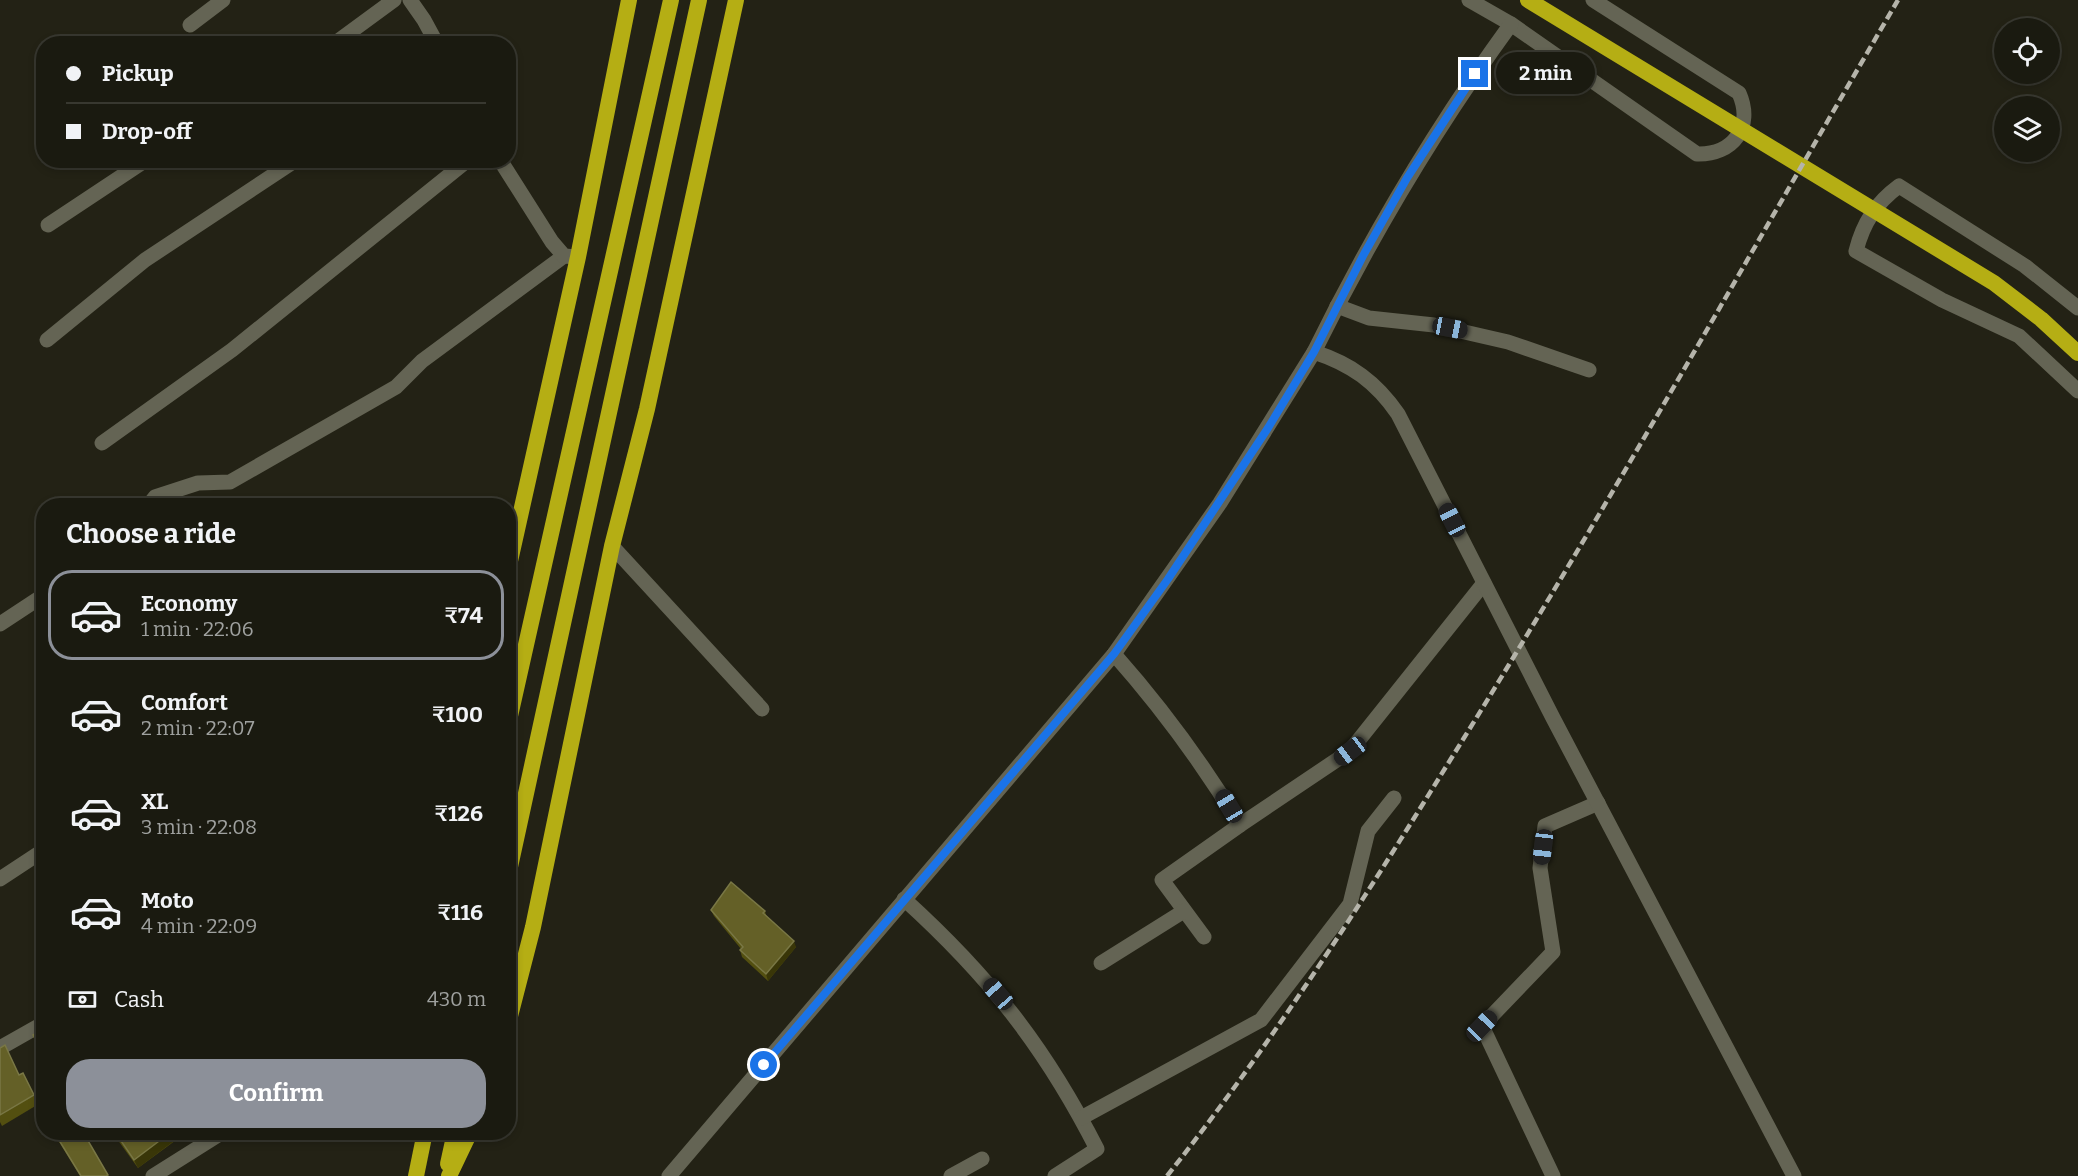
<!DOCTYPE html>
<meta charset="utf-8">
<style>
body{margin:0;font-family:Bitter,serif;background:#232319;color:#f1f3f6;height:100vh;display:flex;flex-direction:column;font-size:22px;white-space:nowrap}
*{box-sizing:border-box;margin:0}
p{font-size:20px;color:#9fa19f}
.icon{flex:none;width:33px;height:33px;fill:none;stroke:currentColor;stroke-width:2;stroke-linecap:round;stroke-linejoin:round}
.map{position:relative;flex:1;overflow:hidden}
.sheet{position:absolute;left:36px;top:498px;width:480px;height:642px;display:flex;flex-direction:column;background:#1a1a10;border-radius:24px;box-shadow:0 3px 9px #0003,0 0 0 2px #383830}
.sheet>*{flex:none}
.guide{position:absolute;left:36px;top:36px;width:480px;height:132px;border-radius:24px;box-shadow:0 3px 9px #0003,0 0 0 2px #383830;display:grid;align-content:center;height:132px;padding:0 30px;background:#1a1a10}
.controls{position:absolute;left:1994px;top:18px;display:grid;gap:12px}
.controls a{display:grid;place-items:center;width:66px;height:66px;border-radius:50%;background:#1a1a10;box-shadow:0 3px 9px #0003,0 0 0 2px #383830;font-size:30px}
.end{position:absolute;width:27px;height:27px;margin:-14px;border:8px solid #1a73e8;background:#fff;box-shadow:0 0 0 3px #fff}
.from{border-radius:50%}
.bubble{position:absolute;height:42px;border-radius:21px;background:#1a1a10;box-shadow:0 3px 9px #0003,0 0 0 2px #383830;font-size:20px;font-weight:700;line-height:42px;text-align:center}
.car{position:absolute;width:18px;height:36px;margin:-18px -9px;border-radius:8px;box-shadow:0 0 4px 2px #0007;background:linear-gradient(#222 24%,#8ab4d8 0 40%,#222 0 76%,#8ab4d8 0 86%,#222 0)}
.guide b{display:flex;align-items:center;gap:21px;height:57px;font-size:22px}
.guide b+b{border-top:2px solid #383830}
.guide i{width:15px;height:15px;background:#f1f3f6}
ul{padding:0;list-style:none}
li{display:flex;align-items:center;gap:18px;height:90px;margin:0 12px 9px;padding:0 18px;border:3px solid transparent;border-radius:24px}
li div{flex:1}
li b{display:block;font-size:22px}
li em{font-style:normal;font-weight:700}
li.current{border-color:#8c9099}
li>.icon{width:54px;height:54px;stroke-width:1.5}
h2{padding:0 30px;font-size:27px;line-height:72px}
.pay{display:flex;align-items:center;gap:15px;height:66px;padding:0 30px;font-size:22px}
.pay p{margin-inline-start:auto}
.action{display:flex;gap:12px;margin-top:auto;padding:12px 30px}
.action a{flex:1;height:69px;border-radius:24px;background:#8c9099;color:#fff;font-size:24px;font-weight:700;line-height:69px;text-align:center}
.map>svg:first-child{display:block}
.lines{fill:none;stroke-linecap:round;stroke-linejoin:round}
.minor{stroke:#646454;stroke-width:15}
.tertiary{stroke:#646454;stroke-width:15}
.trunk{stroke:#b5ae14;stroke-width:16}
.rail{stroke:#b5b4aa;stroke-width:4.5;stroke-dasharray:9 4.5;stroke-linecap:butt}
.wall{fill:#534f10}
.shaded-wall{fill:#393608}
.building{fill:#646027;stroke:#797745;stroke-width:1.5}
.route{stroke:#1a73e8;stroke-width:8}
</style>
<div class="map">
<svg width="2078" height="1176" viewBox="0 0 2078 1176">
<rect width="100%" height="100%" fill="#232215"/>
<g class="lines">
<g class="minor">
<path d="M 1469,0 L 1511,24 L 1697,154 C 1733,155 1754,127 1739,93 L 1593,0"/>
<path d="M 190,25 L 223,0"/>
<path d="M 334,44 L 394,0"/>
<path d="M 48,225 L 146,160"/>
<path d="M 1337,306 L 1369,318 L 1434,325 L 1508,342 L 1589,370"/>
<path d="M 2078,308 L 2025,266 L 1899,186 C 1876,203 1863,223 1856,251 L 1942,300 L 2019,336 L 2078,391"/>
<path d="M 47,340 L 145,260 L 296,160"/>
<path d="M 1314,352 C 1372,234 1434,130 1511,24"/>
<path d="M 102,443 L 232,350 L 468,160"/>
<path d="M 148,506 L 155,497 L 198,483 L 230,482 L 396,387 L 422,361 L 564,256"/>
<path d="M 612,546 L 762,709"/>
<path d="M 0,624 L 44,595"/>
<path d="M 1114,654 C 1161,707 1203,764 1240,825 L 1162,880 L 1204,937"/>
<path d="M 1240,825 L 1350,751 L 1484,583"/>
<path d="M 0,879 L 44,850"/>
<path d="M 904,899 C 989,976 1045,1047 1097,1149 L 1055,1176"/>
<path d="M 1101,963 L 1184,911"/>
<path d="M 0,1048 L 44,1023"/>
<path d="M 1081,1118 L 1261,1020 L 1350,904 L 1368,831 L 1394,798"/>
<path d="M 951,1176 L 982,1159"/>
<path d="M 1553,1176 L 1482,1026 L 1553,952 L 1540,868 L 1545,826 L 1598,803"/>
</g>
<g class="tertiary">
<path d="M 410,0 L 424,20 L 437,44"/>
<path d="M 500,160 L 552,242 L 564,256 L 578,257"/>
<path d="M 153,1176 L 223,1132"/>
<path d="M 669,1176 L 1114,654 L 1220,503 L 1314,352 C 1351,364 1376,382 1398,414 L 1553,718 L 1794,1176"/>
</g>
<g class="trunk">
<path d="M 1528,0 L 1994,283 L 2041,319 L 2078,353"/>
<path d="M 508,570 L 578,257 L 629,0"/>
<path d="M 508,725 L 671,0"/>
<path d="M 508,876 L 699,0"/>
<path d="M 508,1024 L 533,927 L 612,546 L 647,409 L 736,0"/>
<path d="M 448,1164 L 455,1132"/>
<path d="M 416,1176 L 425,1132"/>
<path d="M 449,1176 L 470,1132"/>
</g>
<path class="rail" d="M 1167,1176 C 1271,1045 1361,904 1449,762 C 1605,512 1749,255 1898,0"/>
</g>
<g class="wall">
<path d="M 711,910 L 765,911 L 766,915 L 796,947 L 768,981 L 742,957 L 740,950 L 741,949 L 714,916 Z"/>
<path d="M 44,1028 L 44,1055 L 35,1042 L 33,1035 Z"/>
<path d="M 0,1048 L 34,1095 L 37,1103 L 44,1099 L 44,1118 L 37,1105 L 2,1126 L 0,1122 Z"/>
<path d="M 53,1132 L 83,1132 L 108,1176 L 80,1176 Z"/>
<path d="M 112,1132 L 187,1132 L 138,1168 Z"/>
</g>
<g class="shaded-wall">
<path d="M 794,941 L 796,947 L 768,981 L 766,974 Z"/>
<path d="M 171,1132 L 181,1132 L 182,1135 L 138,1168 L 134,1160 Z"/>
</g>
<g class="building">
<path d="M 731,882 L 765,911 L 763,913 L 794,941 L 766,974 L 740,950 L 743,947 L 711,910 Z"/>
<path d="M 44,1028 L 44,1053 L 33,1035 Z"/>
<path d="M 5,1045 L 19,1075 L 23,1073 L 34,1095 L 0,1115 L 0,1048 Z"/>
<path d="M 44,1099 L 44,1115 L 36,1103 Z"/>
<path d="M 54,1132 L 83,1132 L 108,1175 L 106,1176 L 81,1176 Z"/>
<path d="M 115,1132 L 171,1132 L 134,1160 Z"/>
</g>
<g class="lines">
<path class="route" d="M 764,1065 L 1114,654 L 1168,579 L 1268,428 L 1314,352 L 1364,254 L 1407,178 L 1475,74"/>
</g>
</svg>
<div class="controls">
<a><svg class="icon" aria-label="locate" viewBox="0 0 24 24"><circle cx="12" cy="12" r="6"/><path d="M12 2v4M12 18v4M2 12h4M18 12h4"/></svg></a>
<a><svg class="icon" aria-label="layers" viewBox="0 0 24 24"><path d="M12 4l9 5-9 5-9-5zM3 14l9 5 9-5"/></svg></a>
</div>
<i class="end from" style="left:764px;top:1065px"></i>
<i class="end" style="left:1475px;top:74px"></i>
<div class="bubble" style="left:1496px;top:52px;width:99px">2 min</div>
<i class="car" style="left:1450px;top:328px;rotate:101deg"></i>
<i class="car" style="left:1452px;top:520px;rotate:333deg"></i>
<i class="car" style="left:1350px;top:751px;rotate:233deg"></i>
<i class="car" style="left:1229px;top:806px;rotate:329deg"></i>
<i class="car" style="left:1543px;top:847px;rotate:187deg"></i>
<i class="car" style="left:998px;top:994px;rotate:319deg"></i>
<i class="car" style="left:1482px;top:1026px;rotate:44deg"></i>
<div class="guide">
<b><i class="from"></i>Pickup</b>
<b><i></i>Drop-off</b>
</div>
<section class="sheet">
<h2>Choose a ride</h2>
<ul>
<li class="current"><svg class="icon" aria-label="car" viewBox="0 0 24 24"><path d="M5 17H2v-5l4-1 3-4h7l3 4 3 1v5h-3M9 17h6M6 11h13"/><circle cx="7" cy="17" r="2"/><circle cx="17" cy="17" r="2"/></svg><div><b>Economy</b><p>1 min · 22:06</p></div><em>₹74</em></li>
<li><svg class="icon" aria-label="car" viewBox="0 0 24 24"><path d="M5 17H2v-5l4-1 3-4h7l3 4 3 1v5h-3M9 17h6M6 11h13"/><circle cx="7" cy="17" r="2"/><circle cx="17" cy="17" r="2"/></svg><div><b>Comfort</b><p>2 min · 22:07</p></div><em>₹100</em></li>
<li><svg class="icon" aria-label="car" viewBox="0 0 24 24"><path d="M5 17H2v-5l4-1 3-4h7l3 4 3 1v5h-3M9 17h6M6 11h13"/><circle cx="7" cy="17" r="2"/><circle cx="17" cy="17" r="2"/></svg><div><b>XL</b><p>3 min · 22:08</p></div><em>₹126</em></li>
<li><svg class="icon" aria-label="car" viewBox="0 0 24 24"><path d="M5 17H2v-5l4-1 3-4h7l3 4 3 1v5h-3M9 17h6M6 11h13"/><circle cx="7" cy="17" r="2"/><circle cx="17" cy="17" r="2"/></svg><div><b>Moto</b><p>4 min · 22:09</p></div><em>₹116</em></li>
</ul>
<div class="pay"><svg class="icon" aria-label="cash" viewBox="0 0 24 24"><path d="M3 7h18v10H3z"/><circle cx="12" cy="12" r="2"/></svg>Cash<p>430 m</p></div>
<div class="action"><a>Confirm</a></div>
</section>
</div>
